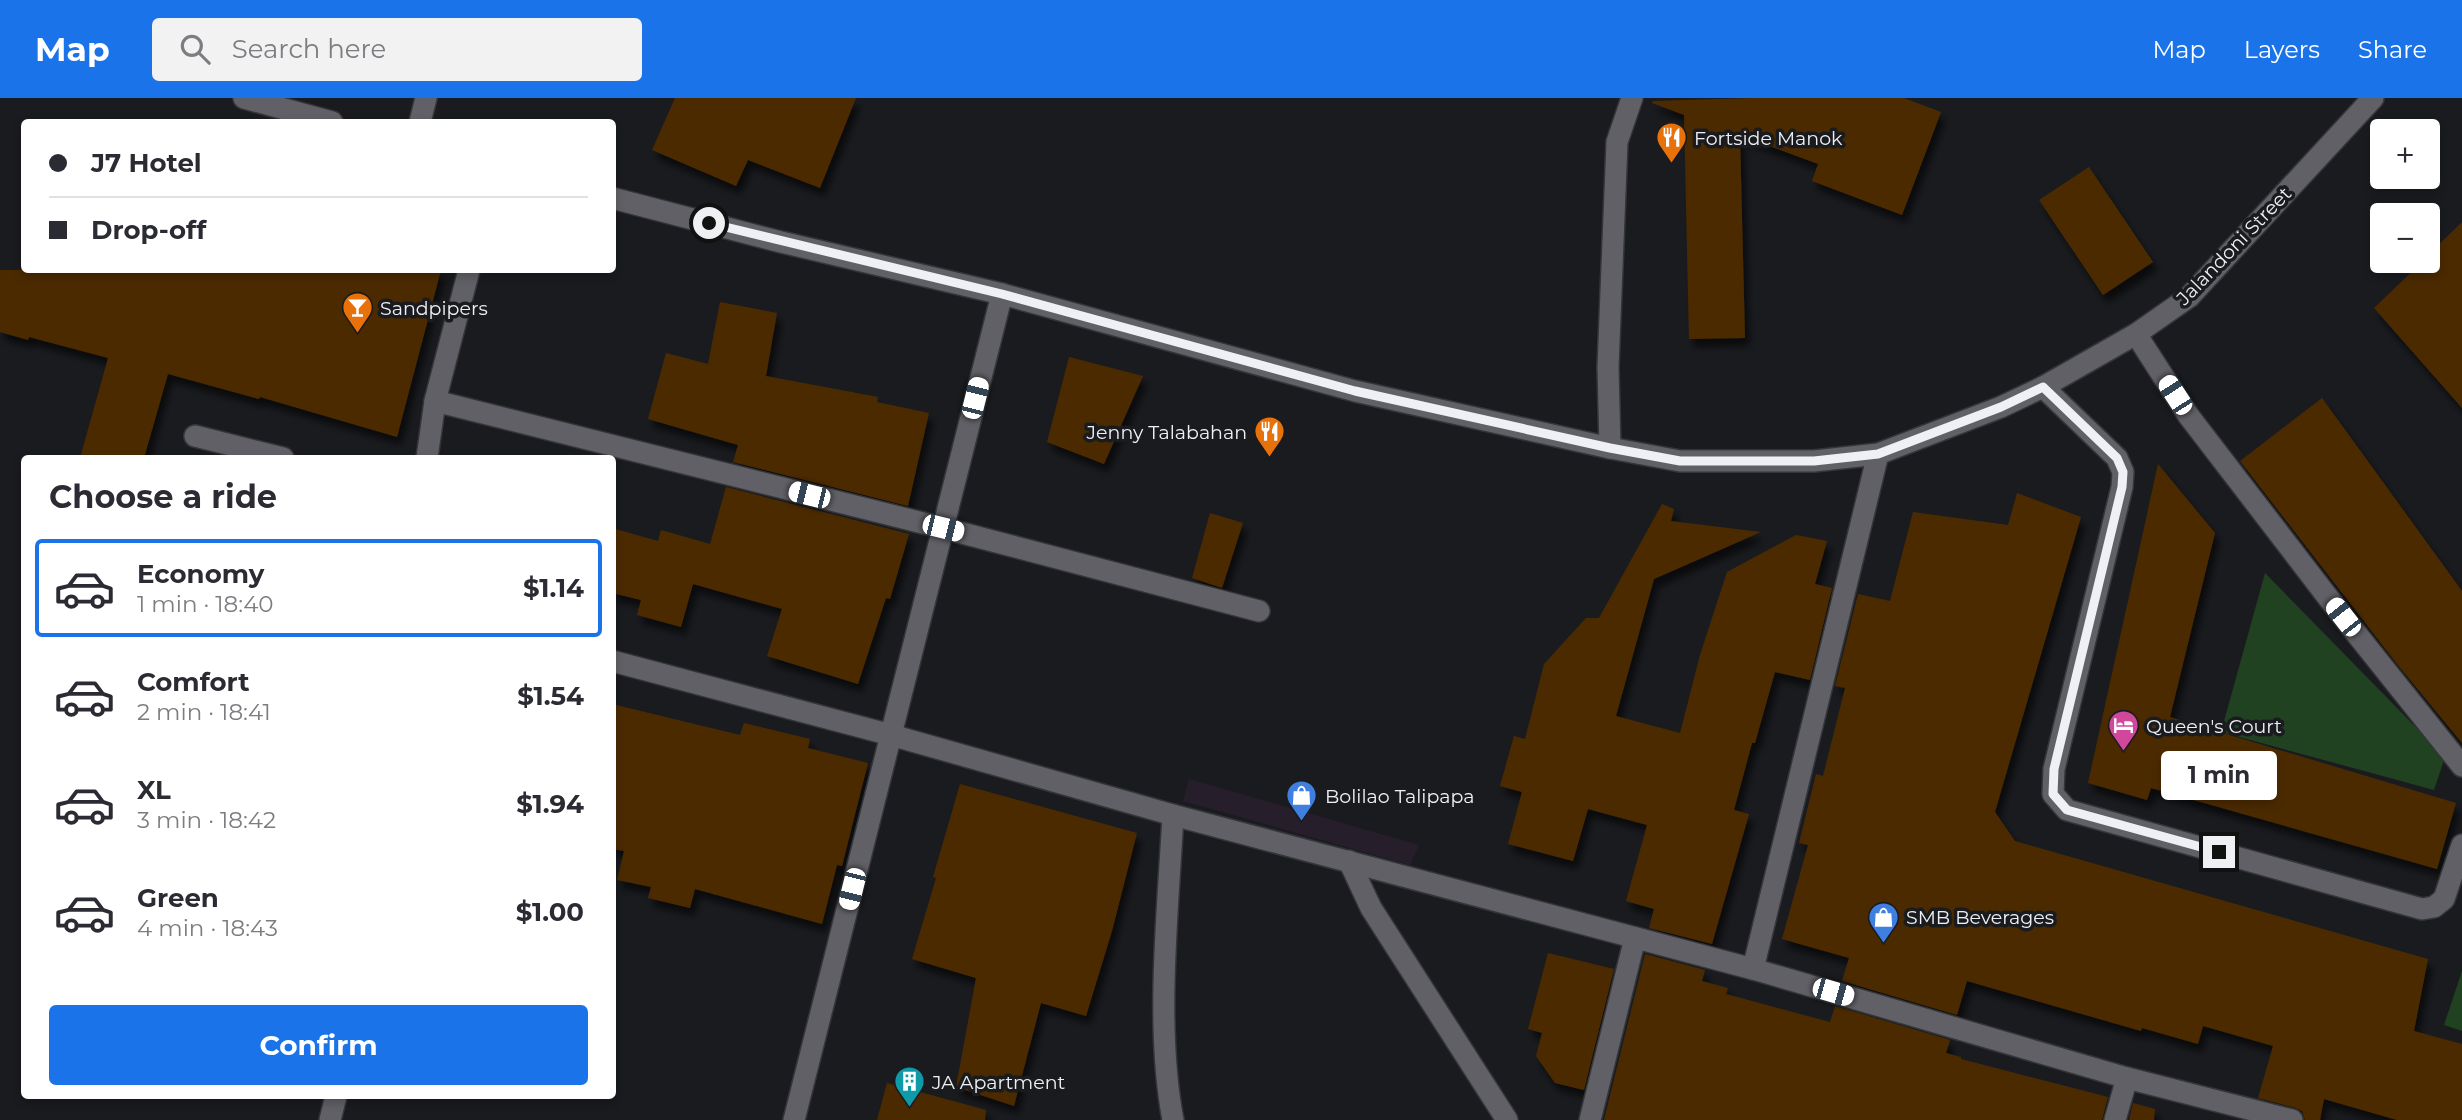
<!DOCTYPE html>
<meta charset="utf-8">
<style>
body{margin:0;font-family:Montserrat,sans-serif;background:#f2f2f3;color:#2b2b33;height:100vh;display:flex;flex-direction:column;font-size:26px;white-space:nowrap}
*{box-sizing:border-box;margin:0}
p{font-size:23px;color:#7c7c81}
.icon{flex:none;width:38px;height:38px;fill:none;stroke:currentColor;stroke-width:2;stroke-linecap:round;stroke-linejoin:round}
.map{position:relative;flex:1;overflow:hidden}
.side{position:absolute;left:21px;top:357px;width:595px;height:644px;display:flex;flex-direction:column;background:#fff;border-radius:7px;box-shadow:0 4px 10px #0003}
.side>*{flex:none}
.hud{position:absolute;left:21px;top:21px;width:595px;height:154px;border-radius:7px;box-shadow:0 4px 10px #0003;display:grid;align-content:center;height:154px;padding:0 28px;background:#fff}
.tools{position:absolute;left:2370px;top:21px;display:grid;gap:14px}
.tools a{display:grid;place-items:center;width:70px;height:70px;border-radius:7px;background:#fff;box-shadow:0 4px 10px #0003;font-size:35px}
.end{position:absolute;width:32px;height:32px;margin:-16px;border:9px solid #eff0f3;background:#111;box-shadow:0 0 0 4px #111}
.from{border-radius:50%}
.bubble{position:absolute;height:49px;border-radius:7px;background:#fff;box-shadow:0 4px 10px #0003;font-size:23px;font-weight:700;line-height:49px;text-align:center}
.car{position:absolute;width:21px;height:42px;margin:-21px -10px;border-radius:9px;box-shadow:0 0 5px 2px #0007;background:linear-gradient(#fff 24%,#345 0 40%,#fff 0 76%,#345 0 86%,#fff 0)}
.hud b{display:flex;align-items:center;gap:24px;height:66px;font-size:26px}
.hud b+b{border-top:2px solid #e1e1e2}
.hud i{width:18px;height:18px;background:#2b2b33}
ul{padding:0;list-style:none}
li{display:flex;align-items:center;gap:21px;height:98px;margin:0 14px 10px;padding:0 14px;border:4px solid transparent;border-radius:7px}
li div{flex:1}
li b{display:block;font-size:26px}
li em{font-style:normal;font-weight:700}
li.selected{border-color:#1a73e8}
li>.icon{width:63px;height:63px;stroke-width:1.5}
h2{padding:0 28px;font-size:32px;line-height:84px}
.primary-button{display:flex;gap:14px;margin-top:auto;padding:14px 28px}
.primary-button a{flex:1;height:80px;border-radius:7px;background:#1a73e8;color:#fff;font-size:28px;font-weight:700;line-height:80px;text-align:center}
header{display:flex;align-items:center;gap:42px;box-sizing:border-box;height:98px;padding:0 35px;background:#1a73e8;color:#fff}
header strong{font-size:33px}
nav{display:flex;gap:38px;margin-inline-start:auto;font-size:24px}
.search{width:490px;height:63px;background:#f2f2f3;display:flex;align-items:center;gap:18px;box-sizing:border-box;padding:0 24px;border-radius:7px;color:#7c7c81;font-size:26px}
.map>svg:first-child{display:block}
.commercial{fill:#271e2c}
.green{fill:#214221}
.building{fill:#4b2b06;filter:url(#shadow)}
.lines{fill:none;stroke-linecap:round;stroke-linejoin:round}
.service-casing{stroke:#343538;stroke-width:24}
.minor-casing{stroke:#343538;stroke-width:24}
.secondary-casing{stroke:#343538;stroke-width:24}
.service{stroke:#606066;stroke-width:21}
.minor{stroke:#606066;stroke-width:21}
.secondary{stroke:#606066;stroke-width:21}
.route{stroke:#eff0f3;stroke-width:9}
.labels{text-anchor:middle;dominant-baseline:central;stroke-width:7;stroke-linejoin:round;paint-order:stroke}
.poi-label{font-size:19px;fill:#eff0f3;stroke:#1a1b1f;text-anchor:start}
.street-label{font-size:19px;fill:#eff0f3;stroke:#1a1b1f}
</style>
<header>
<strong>Map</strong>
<div class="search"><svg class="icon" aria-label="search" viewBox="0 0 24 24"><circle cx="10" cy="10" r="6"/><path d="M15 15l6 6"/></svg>Search here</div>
<nav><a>Map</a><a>Layers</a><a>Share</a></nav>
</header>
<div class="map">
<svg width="2462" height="1022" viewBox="0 0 2462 1022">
<defs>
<filter id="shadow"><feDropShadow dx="4.5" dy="8" stdDeviation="3.5" flood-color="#0009"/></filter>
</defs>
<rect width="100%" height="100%" fill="#1a1b1f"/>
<path class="commercial" d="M 1189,681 L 1419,747 L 1410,767 L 1183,703 Z"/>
<g class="green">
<path d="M 2265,475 L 2445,659 L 2434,692 L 2221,634 Z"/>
<path d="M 2462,873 L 2462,933 L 2444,927 Z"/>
</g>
<g class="building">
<path d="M 675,0 L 856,0 L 820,90 L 748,62 L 736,88 L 652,52 Z"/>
<path d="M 1754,0 L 1904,0 L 1941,14 L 1902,117 L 1812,83 L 1818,66 L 1740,37 L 1745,240 L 1689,241 L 1684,17 L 1652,5 L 1653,3 Z"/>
<path d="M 2089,69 L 2153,164 L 2103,197 L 2039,102 Z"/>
<path d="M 2462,124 L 2462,310 L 2374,210 L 2423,163 L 2427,163 L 2427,158 Z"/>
<path d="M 0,172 L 441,172 L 397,339 L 260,299 L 259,301 L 168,276 L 144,360 L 80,360 L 108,260 L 29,239 L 28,242 L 0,234 Z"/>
<path d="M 720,204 L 777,215 L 766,278 L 878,299 L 877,304 L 929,315 L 908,408 L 733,364 L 738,347 L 648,321 L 666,255 L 708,266 Z"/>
<path d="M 1069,259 L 1143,278 L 1104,366 L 1047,344 Z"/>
<path d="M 2322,300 L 2462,493 L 2462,645 L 2397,566 L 2240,363 Z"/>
<path d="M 2158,366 L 2215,435 L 2170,619 L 2456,705 L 2437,771 L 2151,690 L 2147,702 L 2088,685 Z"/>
<path d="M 726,389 L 909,436 L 890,501 L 886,500 L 858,586 L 767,558 L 782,511 L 693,486 L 681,529 L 637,517 L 641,502 L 612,495 L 612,430 L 658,443 L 661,432 L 710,446 Z"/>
<path d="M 2017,395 L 2081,419 L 1995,714 L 2015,743 L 2428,861 L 2414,933 L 2462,946 L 2462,1022 L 2397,1022 L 2324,1001 L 2320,1022 L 2305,1022 L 2302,1013 L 2296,1010 L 2258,1000 L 2273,948 L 2203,928 L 2198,946 L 2142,930 L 2141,933 L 1967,883 L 1957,917 L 1842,883 L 1849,860 L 1782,841 L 1808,747 L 1799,745 L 1816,676 L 1823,678 L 1845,590 L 1835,588 L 1858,496 L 1890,503 L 1913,414 L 2008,427 Z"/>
<path d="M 1662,406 L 1674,411 L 1671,423 L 1761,434 L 1654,481 L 1616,618 L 1680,635 L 1700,557 L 1727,474 L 1796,437 L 1827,443 L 1815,486 L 1832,490 L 1810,582 L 1775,574 L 1755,645 L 1752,645 L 1734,712 L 1749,716 L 1712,846 L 1649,830 L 1654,811 L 1626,803 L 1647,727 L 1588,711 L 1573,763 L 1508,746 L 1522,694 L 1500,688 L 1514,638 L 1525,641 L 1544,566 L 1586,520 L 1599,520 Z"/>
<path d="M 1210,415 L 1243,425 L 1222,490 L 1192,480 Z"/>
<path d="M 612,606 L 740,637 L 744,625 L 810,641 L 808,650 L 868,665 L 842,768 L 837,767 L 822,826 L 695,791 L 690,810 L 648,800 L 651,789 L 617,782 L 624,753 L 612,751 Z"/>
<path d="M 960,686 L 1137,735 L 1112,833 L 1086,918 L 1041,905 L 1014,1008 L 956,989 L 976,880 L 912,861 L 936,780 L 933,779 Z"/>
<path d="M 1548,855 L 1614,871 L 1584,992 L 1555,985 L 1536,958 L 1542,935 L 1528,931 Z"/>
<path d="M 1645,856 L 1705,872 L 1702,883 L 1728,890 L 1726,896 L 1830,924 L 1835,908 L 1950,942 L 1946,955 L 1961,959 L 1961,961 L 2108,999 L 2102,1022 L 1604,1022 Z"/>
<path d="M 887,985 L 986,1012 L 985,1022 L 877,1022 Z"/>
<path d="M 2133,1005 L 2155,1011 L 2154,1022 L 2129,1022 Z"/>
</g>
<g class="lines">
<defs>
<g id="service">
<path d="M 420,24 L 426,0"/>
<path d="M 2136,236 L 2188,317 L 2343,519 L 2462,668"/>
<path d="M 2043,289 L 2117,360 L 2123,374 L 2122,389 L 2054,671 L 2053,696 L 2067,712 L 2422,811 L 2434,809 L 2444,801 L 2462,747"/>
<path d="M 195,338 L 283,360"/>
<path d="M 1610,350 L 1608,269 L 1617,44 L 1632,0"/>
<path d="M 1349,763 L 1371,810 L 1507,1022"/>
<path d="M 1173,1022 C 1155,928 1168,813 1173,717"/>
</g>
<g id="minor">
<path d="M 435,303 L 943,430 L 1259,513"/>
<path d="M 427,360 L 435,303 L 469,172"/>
<path d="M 612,563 L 891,637 L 1173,717 L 1753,871 L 2127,980 L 2292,1022"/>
<path d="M 1753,871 L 1878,356"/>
<path d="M 330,1022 L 336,998"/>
<path d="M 794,1022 L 1002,196"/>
<path d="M 1590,1022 L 1635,840"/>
<path d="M 2115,1022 L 2127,980"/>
</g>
<g id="secondary">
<path d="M 244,0 L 332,24"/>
<path d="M 612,100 L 781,144 L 1002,196 L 1355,293 L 1610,350 L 1680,363 L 1814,363 L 1878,356 L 2001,309 L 2043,289 L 2136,236 L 2189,199 L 2373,0"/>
</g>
</defs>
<use href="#service" class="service-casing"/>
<use href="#minor" class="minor-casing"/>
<use href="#secondary" class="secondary-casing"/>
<use href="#service" class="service"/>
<use href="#minor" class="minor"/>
<use href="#secondary" class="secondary"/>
</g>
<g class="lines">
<path class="route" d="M 709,125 L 1002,196 L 1355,293 L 1610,350 L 1680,363 L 1814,363 L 1878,356 L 2001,309 L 2043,289 L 2117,360 L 2123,374 L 2122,389 L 2054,671 L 2053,696 L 2067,712 L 2219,754"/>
</g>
<defs>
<symbol id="restaurant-pin" viewBox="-11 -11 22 30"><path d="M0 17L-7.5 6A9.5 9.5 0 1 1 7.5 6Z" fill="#e8710a" stroke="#1a1b1f"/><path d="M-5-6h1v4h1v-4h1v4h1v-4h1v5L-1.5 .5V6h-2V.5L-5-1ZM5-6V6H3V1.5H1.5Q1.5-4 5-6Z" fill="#fff"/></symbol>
<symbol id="bar-pin" viewBox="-11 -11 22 30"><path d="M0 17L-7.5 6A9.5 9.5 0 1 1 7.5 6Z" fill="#e8710a" stroke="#1a1b1f"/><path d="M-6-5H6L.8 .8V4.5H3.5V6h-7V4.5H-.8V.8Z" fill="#fff"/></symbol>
<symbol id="hotel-pin" viewBox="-11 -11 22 30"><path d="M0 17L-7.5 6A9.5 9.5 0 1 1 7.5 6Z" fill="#d1479c" stroke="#1a1b1f"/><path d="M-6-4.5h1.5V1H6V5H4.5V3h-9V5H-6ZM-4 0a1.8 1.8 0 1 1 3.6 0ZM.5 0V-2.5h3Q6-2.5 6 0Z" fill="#fff"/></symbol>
<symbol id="shop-pin" viewBox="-11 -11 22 30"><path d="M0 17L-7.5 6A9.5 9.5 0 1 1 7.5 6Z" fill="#3f7fe0" stroke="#1a1b1f"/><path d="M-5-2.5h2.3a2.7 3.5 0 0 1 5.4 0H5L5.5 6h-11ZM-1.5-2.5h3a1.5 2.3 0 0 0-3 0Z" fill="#fff"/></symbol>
<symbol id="building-pin" viewBox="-11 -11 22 30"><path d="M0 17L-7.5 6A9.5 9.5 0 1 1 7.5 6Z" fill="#0f9aa8" stroke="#1a1b1f"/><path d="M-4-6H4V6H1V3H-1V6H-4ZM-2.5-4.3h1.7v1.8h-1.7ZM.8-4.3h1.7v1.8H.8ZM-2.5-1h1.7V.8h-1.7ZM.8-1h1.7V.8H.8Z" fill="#fff"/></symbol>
</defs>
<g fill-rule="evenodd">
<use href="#restaurant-pin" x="1654" y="22" width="35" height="47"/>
<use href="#bar-pin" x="340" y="192" width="35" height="47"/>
<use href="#restaurant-pin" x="1252" y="316" width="35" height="47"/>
<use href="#hotel-pin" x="2106" y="610" width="35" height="47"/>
<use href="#shop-pin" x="1284" y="680" width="35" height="47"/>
<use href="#shop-pin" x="1866" y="802" width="35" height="47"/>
<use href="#building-pin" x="892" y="966" width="35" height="47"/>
</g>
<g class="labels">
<g class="poi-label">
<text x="1694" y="40">Fortside Manok</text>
<text x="380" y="210">Sandpipers</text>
<text x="1247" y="334" text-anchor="end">Jenny Talabahan</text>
<text x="2146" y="628">Queen's Court</text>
<text x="1325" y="698">Bolilao Talipapa</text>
<text x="1906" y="819">SMB Beverages</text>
<text x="932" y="984">JA Apartment</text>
</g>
<g class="street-label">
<text transform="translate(2234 148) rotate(-46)">Jalandoni Street</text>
</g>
</g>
</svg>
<div class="tools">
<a>+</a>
<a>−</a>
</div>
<i class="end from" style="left:709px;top:125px"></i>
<i class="end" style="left:2219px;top:754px"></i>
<div class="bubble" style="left:2161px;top:653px;width:116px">1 min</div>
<i class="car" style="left:2175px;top:297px;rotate:327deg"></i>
<i class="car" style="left:975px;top:300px;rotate:14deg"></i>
<i class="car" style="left:809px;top:397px;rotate:284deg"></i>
<i class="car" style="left:943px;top:430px;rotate:104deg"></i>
<i class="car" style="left:2343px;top:519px;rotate:322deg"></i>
<i class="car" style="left:852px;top:791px;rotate:194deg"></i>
<i class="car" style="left:1833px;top:894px;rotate:106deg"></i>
<div class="hud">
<b><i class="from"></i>J7 Hotel</b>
<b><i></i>Drop-off</b>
</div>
<section class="side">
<h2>Choose a ride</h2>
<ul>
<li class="selected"><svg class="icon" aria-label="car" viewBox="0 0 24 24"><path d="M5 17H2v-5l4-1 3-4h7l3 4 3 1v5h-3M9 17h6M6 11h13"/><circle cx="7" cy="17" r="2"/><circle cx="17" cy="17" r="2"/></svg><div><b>Economy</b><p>1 min · 18:40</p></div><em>$1.14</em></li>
<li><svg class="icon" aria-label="car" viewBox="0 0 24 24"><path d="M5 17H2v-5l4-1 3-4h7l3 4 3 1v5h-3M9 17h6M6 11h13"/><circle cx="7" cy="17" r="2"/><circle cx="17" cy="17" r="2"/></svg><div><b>Comfort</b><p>2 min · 18:41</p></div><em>$1.54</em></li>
<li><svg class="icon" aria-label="car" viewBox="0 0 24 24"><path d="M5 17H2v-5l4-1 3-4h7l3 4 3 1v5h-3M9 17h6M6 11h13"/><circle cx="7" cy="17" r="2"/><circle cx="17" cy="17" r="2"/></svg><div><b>XL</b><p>3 min · 18:42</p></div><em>$1.94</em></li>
<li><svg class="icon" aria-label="car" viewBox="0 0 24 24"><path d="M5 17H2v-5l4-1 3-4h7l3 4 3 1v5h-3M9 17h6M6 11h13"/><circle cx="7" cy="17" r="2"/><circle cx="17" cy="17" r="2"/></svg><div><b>Green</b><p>4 min · 18:43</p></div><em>$1.00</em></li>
</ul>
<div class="primary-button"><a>Confirm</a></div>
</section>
</div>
